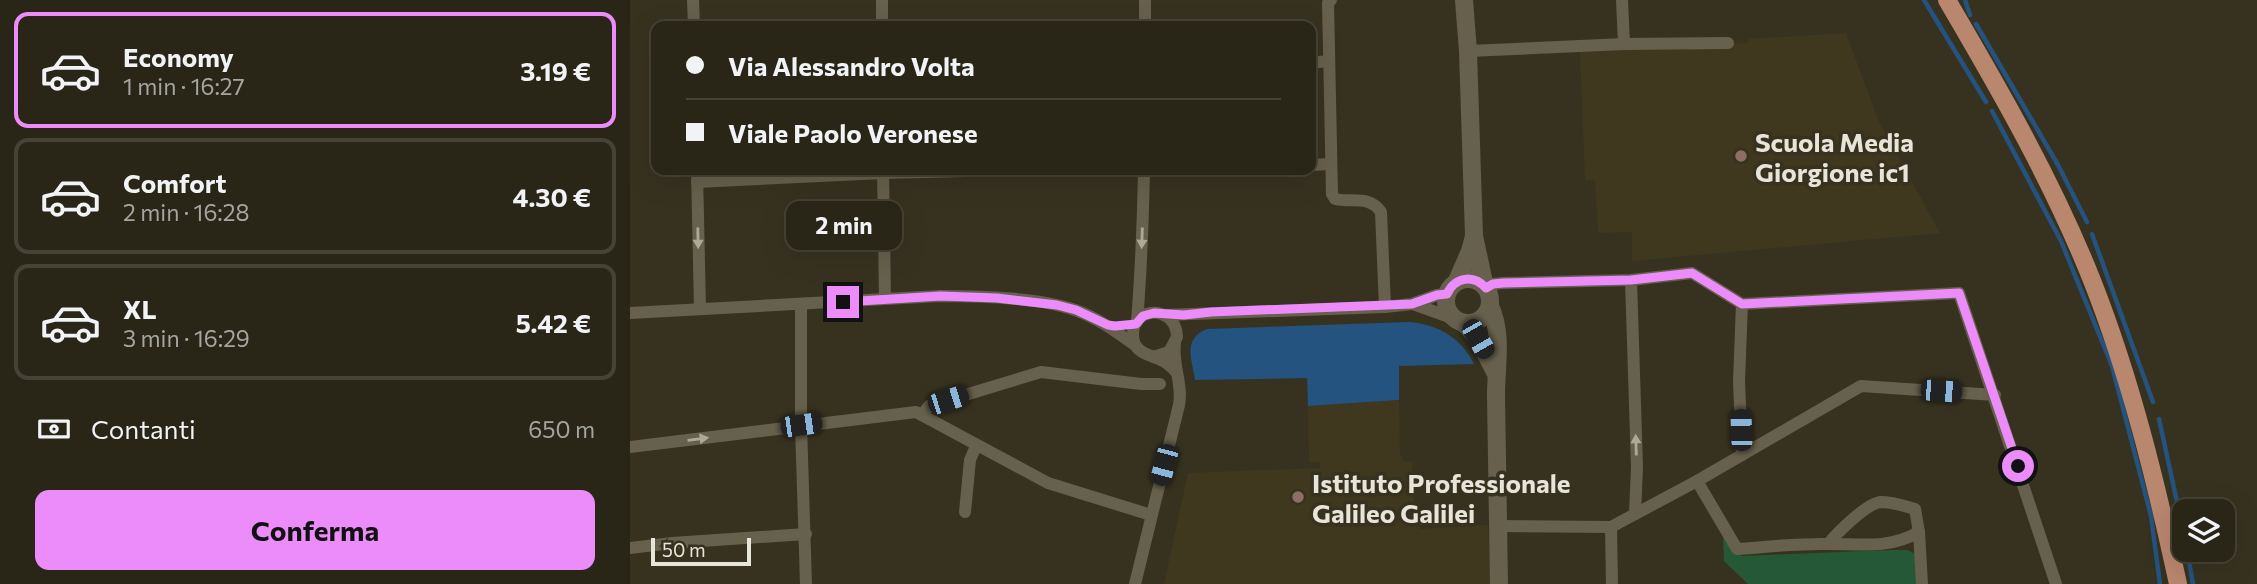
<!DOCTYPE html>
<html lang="it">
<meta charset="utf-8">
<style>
body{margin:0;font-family:Commissioner,sans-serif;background:#353225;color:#f1f3f6;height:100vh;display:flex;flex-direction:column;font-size:26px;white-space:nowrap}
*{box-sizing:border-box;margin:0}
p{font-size:23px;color:#a5a5a2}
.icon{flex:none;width:38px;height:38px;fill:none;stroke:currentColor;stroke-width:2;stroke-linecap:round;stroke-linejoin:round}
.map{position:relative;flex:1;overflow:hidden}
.panel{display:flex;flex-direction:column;background:#292618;width:630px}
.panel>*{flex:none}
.banner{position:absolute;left:21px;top:21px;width:665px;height:154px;border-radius:14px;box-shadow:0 7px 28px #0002,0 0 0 2px #454337;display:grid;align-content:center;height:154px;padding:0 35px;background:#292618}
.controls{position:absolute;left:1542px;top:499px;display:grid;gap:14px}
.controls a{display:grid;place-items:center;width:63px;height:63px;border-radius:14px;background:#292618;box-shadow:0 7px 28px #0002,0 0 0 2px #454337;font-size:35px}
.scale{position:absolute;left:21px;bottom:18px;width:100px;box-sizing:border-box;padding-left:7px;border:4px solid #e7e4d9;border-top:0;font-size:19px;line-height:24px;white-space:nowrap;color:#e7e4d9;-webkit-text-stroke:5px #373220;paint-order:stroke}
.end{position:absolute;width:32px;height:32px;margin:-16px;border:9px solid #ec8cfa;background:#111;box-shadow:0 0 0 4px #111}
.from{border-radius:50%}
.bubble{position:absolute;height:49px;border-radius:14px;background:#292618;box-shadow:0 7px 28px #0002,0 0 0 2px #454337;font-size:23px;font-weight:700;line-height:49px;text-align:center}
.car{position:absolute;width:21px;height:42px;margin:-21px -10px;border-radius:9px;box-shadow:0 0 5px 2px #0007;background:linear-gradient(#222 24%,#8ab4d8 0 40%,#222 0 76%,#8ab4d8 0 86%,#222 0)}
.banner b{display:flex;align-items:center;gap:24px;height:66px;font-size:26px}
.banner b+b{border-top:2px solid #454337}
.banner i{width:18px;height:18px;background:#f1f3f6}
ul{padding:12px 0 0;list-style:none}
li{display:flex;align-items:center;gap:21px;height:116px;margin:0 14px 10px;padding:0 21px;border:4px solid #454337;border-radius:14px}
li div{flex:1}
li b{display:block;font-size:26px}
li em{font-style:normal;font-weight:700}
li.on{border-color:#ec8cfa}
li>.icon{width:63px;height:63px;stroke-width:1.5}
.pay{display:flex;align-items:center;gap:18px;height:77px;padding:0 35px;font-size:26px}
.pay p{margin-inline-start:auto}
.primary-button{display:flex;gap:14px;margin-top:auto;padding:14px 35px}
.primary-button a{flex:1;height:80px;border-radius:14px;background:#ec8cfa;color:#111;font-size:28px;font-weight:700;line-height:80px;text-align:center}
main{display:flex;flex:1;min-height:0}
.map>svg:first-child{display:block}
.built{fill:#3f381f}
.green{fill:#255837}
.water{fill:#23537e}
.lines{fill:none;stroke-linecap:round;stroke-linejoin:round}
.stream{stroke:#23537e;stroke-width:4.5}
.street{stroke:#66604c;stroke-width:12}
.secondary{stroke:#66604c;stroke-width:18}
.primary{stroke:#b9866e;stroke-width:18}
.oneway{fill:#ada99a}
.route{stroke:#ec8cfa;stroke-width:9}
.education-dot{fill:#8d6e63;stroke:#373220;stroke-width:2.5}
.labels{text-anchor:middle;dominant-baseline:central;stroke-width:7;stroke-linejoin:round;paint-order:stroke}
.poi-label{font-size:26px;font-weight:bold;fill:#e7e4d9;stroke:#373220;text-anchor:start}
</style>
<main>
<section class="panel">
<ul>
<li class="on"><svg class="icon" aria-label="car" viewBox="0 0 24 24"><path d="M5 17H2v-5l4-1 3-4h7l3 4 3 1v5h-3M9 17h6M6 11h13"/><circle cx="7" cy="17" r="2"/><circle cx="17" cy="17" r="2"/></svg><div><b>Economy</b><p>1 min · 16:27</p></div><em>3.19 €</em></li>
<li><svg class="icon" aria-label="car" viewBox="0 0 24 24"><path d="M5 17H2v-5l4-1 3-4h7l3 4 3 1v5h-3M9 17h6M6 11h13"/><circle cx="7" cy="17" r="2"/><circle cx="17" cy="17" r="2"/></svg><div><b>Comfort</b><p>2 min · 16:28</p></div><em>4.30 €</em></li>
<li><svg class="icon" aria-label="car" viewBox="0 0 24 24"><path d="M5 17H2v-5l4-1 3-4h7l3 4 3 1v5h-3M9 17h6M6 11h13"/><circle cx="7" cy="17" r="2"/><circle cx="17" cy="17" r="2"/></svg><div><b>XL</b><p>3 min · 16:29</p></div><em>5.42 €</em></li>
</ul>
<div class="pay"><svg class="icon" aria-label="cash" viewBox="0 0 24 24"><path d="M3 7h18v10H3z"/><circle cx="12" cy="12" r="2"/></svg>Contanti<p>650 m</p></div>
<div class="primary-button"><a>Conferma</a></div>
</section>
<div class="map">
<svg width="1627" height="584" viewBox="0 0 1627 584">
<rect width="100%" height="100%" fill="#373220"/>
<g class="built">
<path d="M 1216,33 L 1249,122 L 1310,233 L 1002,261 L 1002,232 L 968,233 L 965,180 L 955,180 L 950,51 L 1118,43 L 1119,39 Z"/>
<path d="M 769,400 L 770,455 L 775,462 L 782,462 L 785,521 L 790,521 L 790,529 L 858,525 L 861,584 L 534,584 L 558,473 L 690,468 L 690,462 L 679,462 L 678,406 Z"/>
</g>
<path class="green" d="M 1093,533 L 1106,553 L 1112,556 L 1260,550 L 1277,550 L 1288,555 L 1291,584 L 1118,584 L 1094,561 Z"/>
<path class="water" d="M 779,322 C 807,324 832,338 844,364 L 769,366 L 769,400 L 678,406 L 677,378 L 565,380 C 562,359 552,339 577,329 Z"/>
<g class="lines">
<g class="stream">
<path d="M 1294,0 L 1356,102"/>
<path d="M 1335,0 L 1340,15"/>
<path d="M 1346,24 L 1428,165 L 1457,222"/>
<path d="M 1362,111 L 1431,241 L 1482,366 L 1521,516 L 1530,584"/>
<path d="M 1462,234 L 1523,402"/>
<path d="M 1529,419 L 1554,534"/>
<path d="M 1557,550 L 1563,584"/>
</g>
<g class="street">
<path d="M 63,0 L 64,26"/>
<path d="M 252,0 L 252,26"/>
<path d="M 701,0 L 698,3 L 702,194 L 705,199 C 723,203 740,195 751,212 L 755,307"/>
<path d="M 992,0 L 994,44"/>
<path d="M 515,26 L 515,0"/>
<path d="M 838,51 L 994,44 L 1098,43"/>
<path d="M 681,63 L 698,61"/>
<path d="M 681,165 L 700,164"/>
<path d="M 67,170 L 70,309"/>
<path d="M 253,170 L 255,299"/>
<path d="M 67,182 L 253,173 L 379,170"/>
<path d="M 1001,280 L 1007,467 L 1005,514"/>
<path d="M 856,288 L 863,284 L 873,283 L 1001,280 L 1062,273 L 1112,304 L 1329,293 L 1426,584"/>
<path d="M 171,304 L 171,425 L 176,584"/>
<path d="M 783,304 L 825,319"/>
<path d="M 1112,304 L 1109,381 L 1112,455"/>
<path d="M 0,313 L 310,296 C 349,296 409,297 445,310 C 468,318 485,331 505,345"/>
<path d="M 534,315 L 755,307 L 782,304 L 807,295 L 817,294"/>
<path d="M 507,322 C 511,271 513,221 514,170"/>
<path d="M 523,357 L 539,352 L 547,337 C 546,304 502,306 503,335 C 503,352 517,354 529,359 C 536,362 542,367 547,373"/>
<path d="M 292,415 L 299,406 L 411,372 L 511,384 L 530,384"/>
<path d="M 0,447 L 286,412 L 418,483 L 521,515"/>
<path d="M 1067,481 L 1107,549 C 1138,547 1169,543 1199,544 C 1233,544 1259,549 1289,532 L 1292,584"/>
<path d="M 335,512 L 340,460 L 346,446"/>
<path d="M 868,526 L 981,527 L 1067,481 L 1231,386 L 1365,395"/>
<path d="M 981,527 L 982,584"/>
<path d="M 1199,543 C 1208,532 1237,503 1251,502 C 1263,502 1274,506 1285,509 L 1289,532"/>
<path d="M 0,548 L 42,543 L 176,534"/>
<path d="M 505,584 L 549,405 C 553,384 542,364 545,343"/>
</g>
<g class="secondary">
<path d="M 844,236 L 855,287"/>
<circle cx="838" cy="301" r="22"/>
<path d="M 827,281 L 840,251 L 844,236 L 838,51 L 834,0"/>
<path d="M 860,306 C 873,335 866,364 866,396 C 867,458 868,521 869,584"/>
<path d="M 834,323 L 848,339 L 865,372"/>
</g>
<path class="primary" d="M 1317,0 C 1371,92 1424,184 1463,283 C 1501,380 1526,482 1548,584"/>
</g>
<defs><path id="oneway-solid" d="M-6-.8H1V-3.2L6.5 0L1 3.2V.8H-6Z" transform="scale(1.75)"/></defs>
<g class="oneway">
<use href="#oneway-solid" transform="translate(68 238) rotate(89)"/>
<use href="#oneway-solid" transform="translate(512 238) rotate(92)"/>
<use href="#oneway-solid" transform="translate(68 439) rotate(-7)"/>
<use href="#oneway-solid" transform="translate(1006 445) rotate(-92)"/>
</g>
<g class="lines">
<path class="route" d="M 213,302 L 310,296 L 367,298 L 427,305 L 446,310 L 478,325 L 485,326 L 506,324 L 513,316 L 524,313 L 554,315 L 581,312 L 782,304 L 807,295 L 817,294 C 825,277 843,274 856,288 L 863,284 L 873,283 L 1001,280 L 1062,273 L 1112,304 L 1329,293 L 1388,466"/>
</g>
<g class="education-dot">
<circle cx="1111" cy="156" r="7"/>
<circle cx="668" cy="497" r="7"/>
</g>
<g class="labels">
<g class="poi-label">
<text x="1125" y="141">Scuola Media<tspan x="1125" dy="30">Giorgione ic1</tspan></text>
<text x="682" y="482">Istituto Professionale<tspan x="682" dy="30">Galileo Galilei</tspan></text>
</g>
</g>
</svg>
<div class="controls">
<a><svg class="icon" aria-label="layers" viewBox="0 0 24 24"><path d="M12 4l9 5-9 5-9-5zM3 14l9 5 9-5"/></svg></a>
</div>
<div class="scale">50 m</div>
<i class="end from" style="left:1388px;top:466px"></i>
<i class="end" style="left:213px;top:302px"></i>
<div class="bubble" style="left:156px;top:201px;width:116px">2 min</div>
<i class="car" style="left:848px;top:339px;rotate:150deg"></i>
<i class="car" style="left:1311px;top:391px;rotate:94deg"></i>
<i class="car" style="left:318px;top:400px;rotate:72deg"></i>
<i class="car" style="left:171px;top:425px;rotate:82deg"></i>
<i class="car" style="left:1111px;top:430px;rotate:358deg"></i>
<i class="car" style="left:534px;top:465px;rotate:195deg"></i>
<div class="banner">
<b><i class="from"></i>Via Alessandro Volta</b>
<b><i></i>Viale Paolo Veronese</b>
</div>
</div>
</main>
